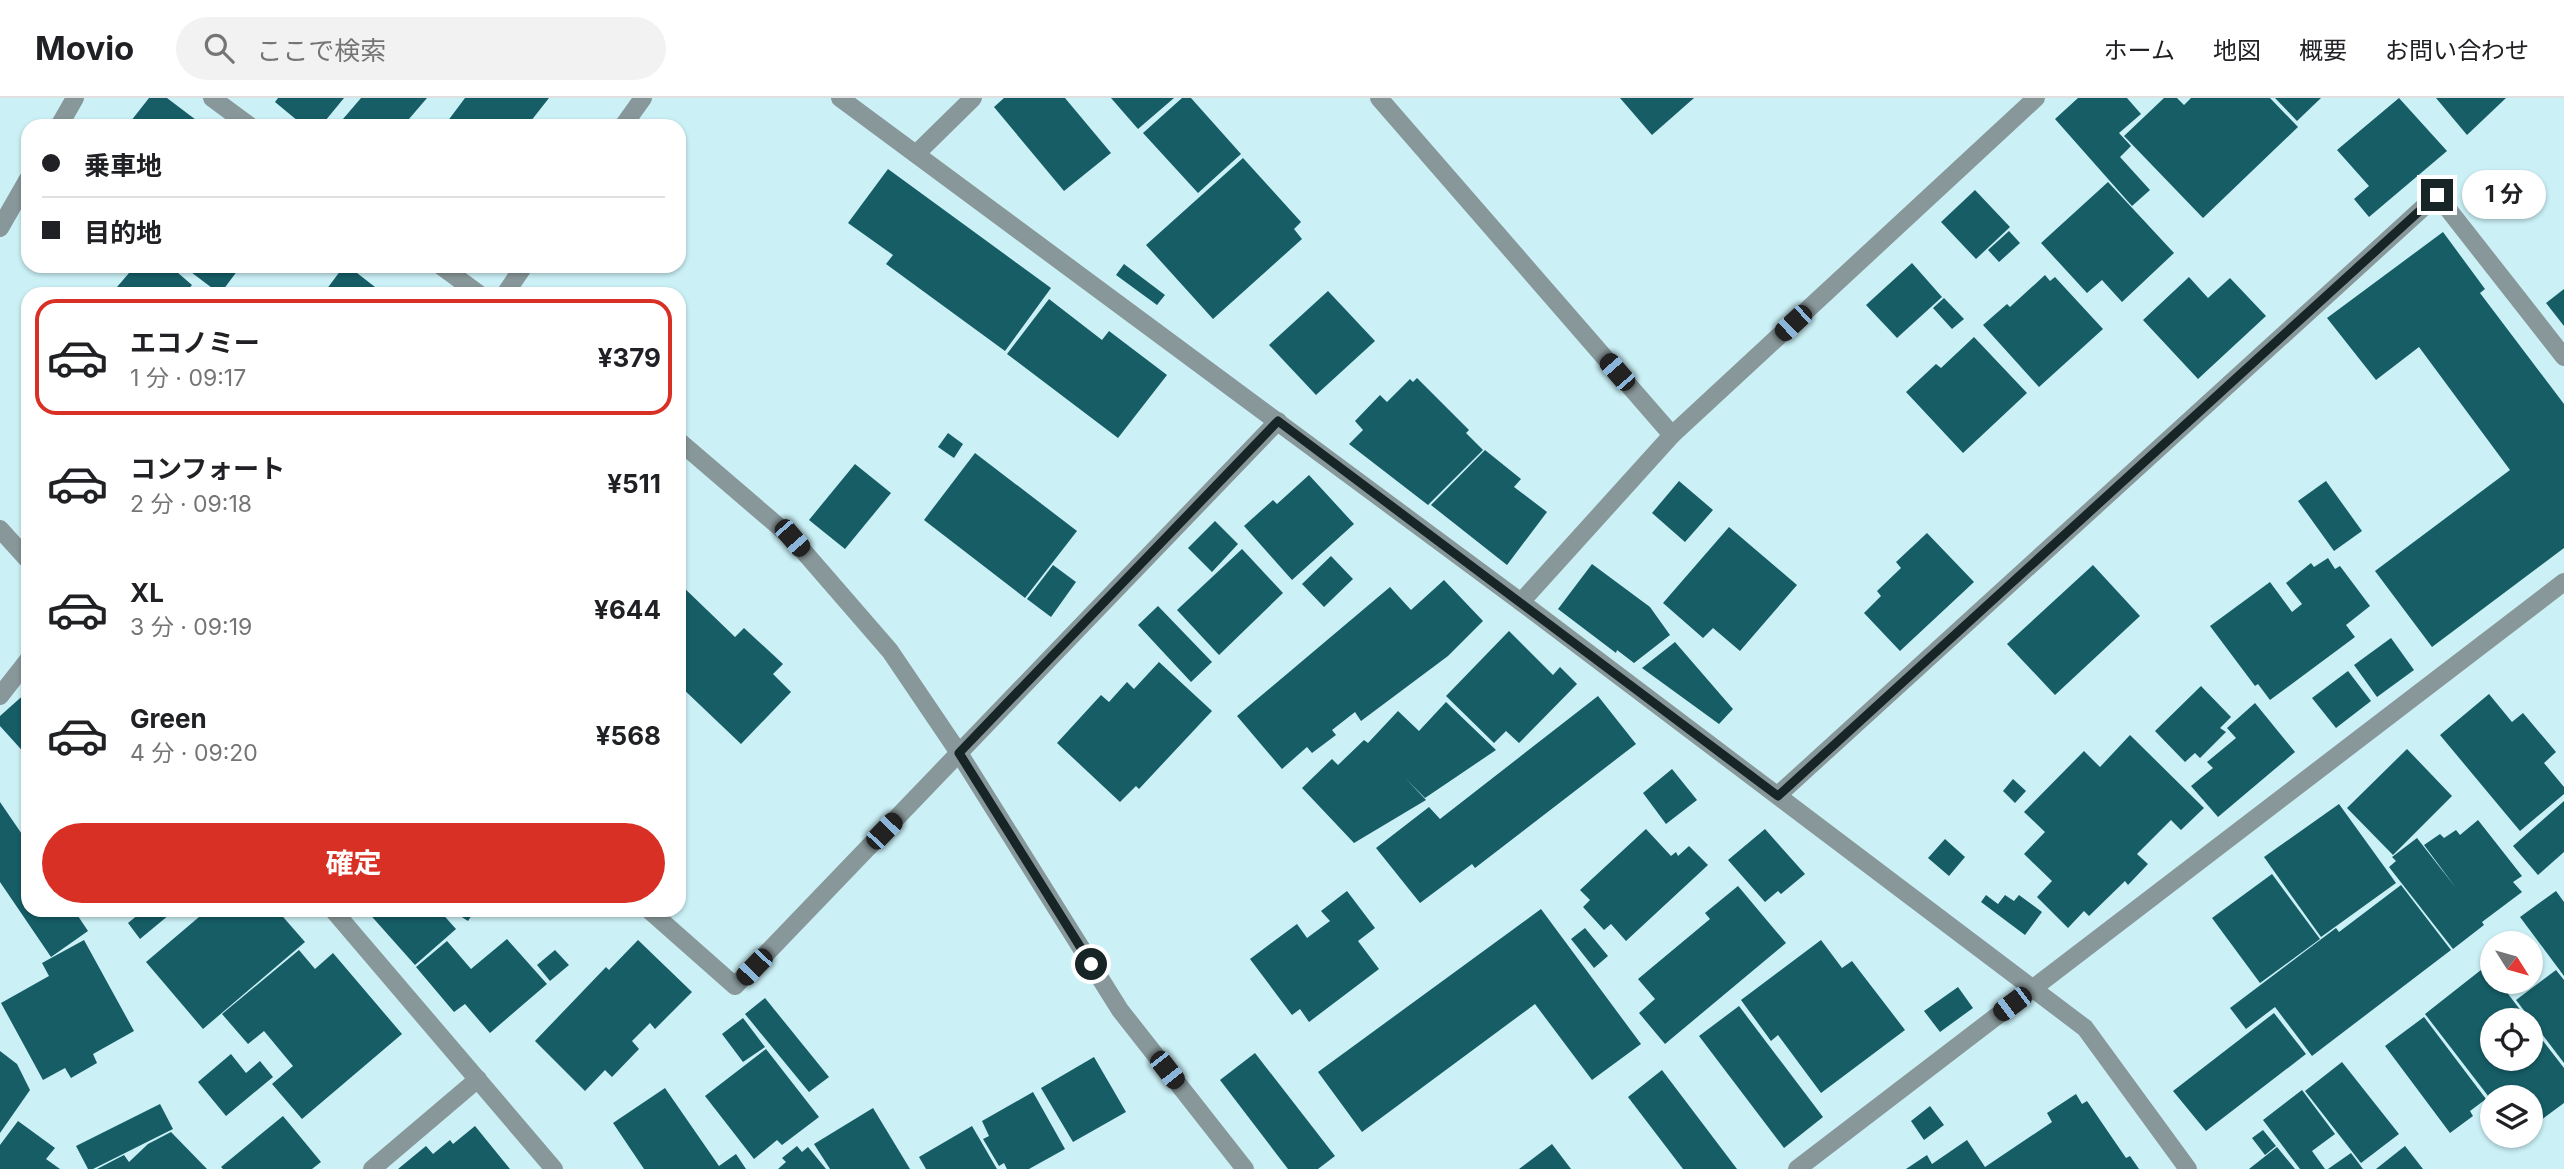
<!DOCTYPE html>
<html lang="ja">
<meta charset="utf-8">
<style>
body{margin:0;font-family:Inter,"Noto Sans JP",sans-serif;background:#f2f2f2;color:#202124;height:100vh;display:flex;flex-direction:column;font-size:26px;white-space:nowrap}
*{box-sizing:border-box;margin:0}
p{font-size:23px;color:#757577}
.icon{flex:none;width:38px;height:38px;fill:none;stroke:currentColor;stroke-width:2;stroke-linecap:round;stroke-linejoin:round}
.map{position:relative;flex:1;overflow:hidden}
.drawer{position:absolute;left:21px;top:189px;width:665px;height:630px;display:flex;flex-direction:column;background:#fff;border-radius:21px;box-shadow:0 2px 5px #0004}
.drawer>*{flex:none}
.hud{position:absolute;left:21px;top:21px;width:665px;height:154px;border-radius:21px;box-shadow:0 2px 5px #0004;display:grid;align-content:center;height:154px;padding:0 21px;background:#fff}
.needle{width:46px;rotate:127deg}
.buttons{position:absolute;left:2480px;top:833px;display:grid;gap:14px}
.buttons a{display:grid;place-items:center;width:63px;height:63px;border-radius:50%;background:#fff;box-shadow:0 2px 5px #0004;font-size:35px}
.end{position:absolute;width:32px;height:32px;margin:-16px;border:9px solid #172527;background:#fff;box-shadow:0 0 0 4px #fff}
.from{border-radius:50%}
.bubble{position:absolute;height:49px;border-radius:24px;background:#fff;box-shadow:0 2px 5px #0004;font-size:23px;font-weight:700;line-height:49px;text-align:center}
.car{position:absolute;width:21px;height:42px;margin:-21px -10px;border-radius:9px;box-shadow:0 0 5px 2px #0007;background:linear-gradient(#222 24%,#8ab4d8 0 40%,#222 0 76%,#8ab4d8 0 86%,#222 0)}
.hud b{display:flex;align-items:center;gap:24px;height:66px;font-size:26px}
.hud b+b{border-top:2px solid #e0e0e0}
.hud i{width:18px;height:18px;background:#202124}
ul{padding:12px 0 0;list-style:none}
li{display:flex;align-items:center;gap:21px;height:116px;margin:0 14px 10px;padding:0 7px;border:4px solid transparent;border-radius:21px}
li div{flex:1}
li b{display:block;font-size:26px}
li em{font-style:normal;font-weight:700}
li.active{border-color:#d93025}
li>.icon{width:63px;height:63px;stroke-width:1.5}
.cta{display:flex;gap:14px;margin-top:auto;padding:14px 21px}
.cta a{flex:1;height:80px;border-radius:42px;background:#d93025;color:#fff;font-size:28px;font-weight:700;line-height:80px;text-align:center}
header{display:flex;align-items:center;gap:42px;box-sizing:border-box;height:98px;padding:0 35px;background:#fff;border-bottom:2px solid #e0e0e0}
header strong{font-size:33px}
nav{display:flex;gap:38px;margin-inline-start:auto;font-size:24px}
.search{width:490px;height:63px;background:#f2f2f2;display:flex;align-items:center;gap:18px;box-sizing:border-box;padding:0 24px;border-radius:38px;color:#757577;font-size:26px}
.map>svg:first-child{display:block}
.building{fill:#165d66}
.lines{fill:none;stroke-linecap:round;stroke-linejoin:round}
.minor{stroke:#889799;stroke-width:18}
.route{stroke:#172527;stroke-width:9}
</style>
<header>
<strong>Movio</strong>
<div class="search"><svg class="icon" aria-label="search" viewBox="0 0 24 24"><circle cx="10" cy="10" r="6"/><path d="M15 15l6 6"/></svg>ここで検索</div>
<nav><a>ホーム</a><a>地図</a><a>概要</a><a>お問い合わせ</a></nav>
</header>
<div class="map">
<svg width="2564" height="1071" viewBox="0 0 2564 1071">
<rect width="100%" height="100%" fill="#cbf1f7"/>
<g class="building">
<path d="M 149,0 L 167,0 L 204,28 L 127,28 Z"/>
<path d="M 278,0 L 344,0 L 321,28 L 304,28 L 275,4 Z"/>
<path d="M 361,0 L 427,0 L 403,28 L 337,28 Z"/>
<path d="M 465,0 L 549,0 L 527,28 L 444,28 Z"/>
<path d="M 1004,0 L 1065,0 L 1111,55 L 1064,93 L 994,9 Z"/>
<path d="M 1111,0 L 1174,0 L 1138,31 Z"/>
<path d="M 1182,0 L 1191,0 L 1241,56 L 1198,95 L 1143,35 Z"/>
<path d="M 1620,0 L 1694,0 L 1652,37 Z"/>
<path d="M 2078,0 L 2127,0 L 2141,16 L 2119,35 L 2131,48 L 2120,59 L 2150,92 L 2132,108 L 2055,21 Z"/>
<path d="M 2164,0 L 2177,0 L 2184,7 L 2191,0 L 2270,0 L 2298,29 L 2203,120 L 2124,38 Z"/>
<path d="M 2275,0 L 2321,0 L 2297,23 Z"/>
<path d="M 2399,0 L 2447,53 L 2369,119 L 2354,101 L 2369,88 L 2337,52 Z"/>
<path d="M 2436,0 L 2506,0 L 2467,37 Z"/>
<path d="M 1243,60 L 1301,124 L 1294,131 L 1302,141 L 1213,221 L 1146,147 Z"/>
<path d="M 888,71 L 1051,190 L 1005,253 L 886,166 L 893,157 L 848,125 Z"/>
<path d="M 2108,84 L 2174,155 L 2122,204 L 2102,182 L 2087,195 L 2041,145 Z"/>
<path d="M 1975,92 L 2010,129 L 1976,161 L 1941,124 Z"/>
<path d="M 2009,133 L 2020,145 L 1999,164 L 1988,152 Z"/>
<path d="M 2443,134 L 2485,191 L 2480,195 L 2564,306 L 2564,450 L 2432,549 L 2375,473 L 2510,372 L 2419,249 L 2376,282 L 2327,220 Z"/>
<path d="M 1912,165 L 1942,199 L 1897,240 L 1866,207 Z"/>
<path d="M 1124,166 L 1165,197 L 1157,207 L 1116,177 Z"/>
<path d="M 135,168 L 170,168 L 192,187 L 184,196 L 111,196 Z"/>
<path d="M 183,168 L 241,168 L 220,196 Z"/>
<path d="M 344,168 L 348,168 L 384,196 L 323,196 Z"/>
<path d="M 2045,177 L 2050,183 L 2055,179 L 2103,231 L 2039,289 L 1983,227 L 2007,206 L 2010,209 Z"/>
<path d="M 2189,179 L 2208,200 L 2230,180 L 2266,218 L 2198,281 L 2143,222 Z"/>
<path d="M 2564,191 L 2564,228 L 2546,205 Z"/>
<path d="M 1328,193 L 1375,243 L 1316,297 L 1269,247 Z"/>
<path d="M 1944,200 L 1964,221 L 1952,231 L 1933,210 Z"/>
<path d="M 1049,201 L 1102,242 L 1109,233 L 1167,277 L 1118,340 L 1007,256 Z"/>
<path d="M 1974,239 L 2027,295 L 1963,355 L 1906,294 L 1936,266 L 1941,270 Z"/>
<path d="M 1417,280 L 1469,332 L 1466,335 L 1483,352 L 1428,407 L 1349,346 L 1363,332 L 1355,323 L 1380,297 L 1387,304 L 1410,281 L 1413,284 Z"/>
<path d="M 948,335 L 963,346 L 954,360 L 938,349 Z"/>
<path d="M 1485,352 L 1521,381 L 1514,389 L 1547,414 L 1507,467 L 1431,407 Z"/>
<path d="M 975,355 L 1077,433 L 1025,500 L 924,422 Z"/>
<path d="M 855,366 L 891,395 L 845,451 L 809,422 Z"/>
<path d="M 1309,377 L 1354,426 L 1292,482 L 1244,428 L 1273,402 L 1277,406 Z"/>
<path d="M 1679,383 L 1713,412 L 1685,444 L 1652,415 Z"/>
<path d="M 2326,383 L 2362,433 L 2334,453 L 2298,403 Z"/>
<path d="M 1215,423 L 1238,446 L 1212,474 L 1188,450 Z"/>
<path d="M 1729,429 L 1797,487 L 1740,553 L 1713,530 L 1703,540 L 1663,505 Z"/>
<path d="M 1927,435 L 1974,484 L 1900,553 L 1864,515 L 1881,498 L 1877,493 L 1901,470 L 1896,464 Z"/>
<path d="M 1242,451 L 1283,495 L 1219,557 L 1177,512 Z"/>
<path d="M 1331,458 L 1353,481 L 1324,509 L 1302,486 Z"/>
<path d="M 2328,460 L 2335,471 L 2340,468 L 2370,508 L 2346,527 L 2355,539 L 2270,602 L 2258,586 L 2255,588 L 2210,528 L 2270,484 L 2292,514 L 2302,506 L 2286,485 L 2311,465 L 2314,469 Z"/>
<path d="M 1592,466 L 1650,509 L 1670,537 L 1634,565 L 1617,552 L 1616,555 L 1558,511 Z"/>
<path d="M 1053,467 L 1076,484 L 1051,519 L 1027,501 Z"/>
<path d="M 2093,467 L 2140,518 L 2055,597 L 2007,546 Z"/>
<path d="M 1444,482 L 1483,523 L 1448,558 L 1361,623 L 1355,614 L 1332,632 L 1336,637 L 1312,655 L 1307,649 L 1282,671 L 1237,618 L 1390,489 L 1411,512 Z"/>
<path d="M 679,485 L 735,539 L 744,530 L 783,566 L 773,576 L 791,594 L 741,646 L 679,587 Z"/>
<path d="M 1158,508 L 1212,564 L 1191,584 L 1138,527 Z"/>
<path d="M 1509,533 L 1553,577 L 1560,569 L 1577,586 L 1519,645 L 1506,633 L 1494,645 L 1446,598 Z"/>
<path d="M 2391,540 L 2414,572 L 2377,599 L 2354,567 Z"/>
<path d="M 1675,544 L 1733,611 L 1719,626 L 1642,570 Z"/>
<path d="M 1159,564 L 1212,613 L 1139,691 L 1136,688 L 1120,704 L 1057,645 L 1101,597 L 1109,604 L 1127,584 L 1134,591 Z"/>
<path d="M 2348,573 L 2371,603 L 2336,630 L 2312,600 Z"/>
<path d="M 2201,588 L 2231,619 L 2220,630 L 2226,634 L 2200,660 L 2195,655 L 2185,664 L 2155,633 Z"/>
<path d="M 28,593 L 28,659 L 0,628 L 0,618 Z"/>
<path d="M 2489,596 L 2512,624 L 2523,615 L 2556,654 L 2544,665 L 2564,689 L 2564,696 L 2520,733 L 2440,637 Z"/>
<path d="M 1598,598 L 1636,646 L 1475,770 L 1472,766 L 1420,805 L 1376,750 L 1429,709 L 1440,721 Z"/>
<path d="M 1446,604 L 1496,652 L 1425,700 L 1406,681 L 1426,702 L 1354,745 L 1302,690 L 1332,661 L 1338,667 L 1364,642 L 1368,645 L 1398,613 L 1419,633 Z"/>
<path d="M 2255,605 L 2295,654 L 2218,719 L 2191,688 L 2213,670 L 2207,664 L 2236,640 L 2227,630 Z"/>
<path d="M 2130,637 L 2204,710 L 2181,732 L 2171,722 L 2137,756 L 2148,766 L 2128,787 L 2125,783 L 2089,818 L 2084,813 L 2068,830 L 2037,799 L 2052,783 L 2024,756 L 2045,734 L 2024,714 L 2084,653 L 2100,669 Z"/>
<path d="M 2407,651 L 2452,698 L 2393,757 L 2347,710 Z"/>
<path d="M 1672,671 L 1697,702 L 1666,726 L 1643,695 Z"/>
<path d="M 2013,681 L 2026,693 L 2015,705 L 2003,693 Z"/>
<path d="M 2564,703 L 2564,754 L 2538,777 L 2513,748 Z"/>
<path d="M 0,704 L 28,745 L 28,812 L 74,812 L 88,833 L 51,859 L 0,784 Z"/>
<path d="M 2339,706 L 2396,785 L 2321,839 L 2264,759 Z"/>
<path d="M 2478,722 L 2522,778 L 2513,784 L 2522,794 L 2482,824 L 2484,827 L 2453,851 L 2389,769 L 2396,763 L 2392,759 L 2417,740 L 2456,790 L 2424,747 L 2440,736 L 2444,740 L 2456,732 L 2460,737 Z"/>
<path d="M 1646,731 L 1671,758 L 1676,754 L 1678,758 L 1689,748 L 1708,767 L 1626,843 L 1611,826 L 1604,832 L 1583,809 L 1590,802 L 1580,792 Z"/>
<path d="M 1765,731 L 1805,776 L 1781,796 L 1778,793 L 1765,804 L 1728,762 Z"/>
<path d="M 1945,741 L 1965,759 L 1949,778 L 1928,760 Z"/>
<path d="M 2272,776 L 2320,841 L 2260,885 L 2212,820 Z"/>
<path d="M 2401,787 L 2451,852 L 2312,958 L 2275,909 L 2246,931 L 2230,910 L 2336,830 L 2339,834 Z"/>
<path d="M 1738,788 L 1786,845 L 1665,946 L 1639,915 L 1655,901 L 1638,881 L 1710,821 L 1705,815 Z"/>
<path d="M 1347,793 L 1375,830 L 1358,843 L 1379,871 L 1309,924 L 1300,911 L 1292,917 L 1250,861 L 1297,826 L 1307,840 L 1330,823 L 1321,813 Z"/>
<path d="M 2556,793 L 2564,804 L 2564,878 L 2520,819 Z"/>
<path d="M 1986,797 L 1998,806 L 2005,797 L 2014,803 L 2019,797 L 2042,814 L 2025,837 L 1981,804 Z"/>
<path d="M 1541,811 L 1641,946 L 1592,982 L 1535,906 L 1362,1034 L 1318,974 Z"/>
<path d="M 144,812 L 175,812 L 140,841 L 128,825 Z"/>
<path d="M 193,812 L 277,812 L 305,844 L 203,931 L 146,864 L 199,819 Z"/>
<path d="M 366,812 L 439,812 L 456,831 L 415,867 Z"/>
<path d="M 451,812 L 475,812 L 468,823 Z"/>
<path d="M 1585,830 L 1608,858 L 1594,870 L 1571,841 Z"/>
<path d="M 507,841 L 547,886 L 490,935 L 465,906 L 454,914 L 416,869 L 447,843 L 471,871 Z"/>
<path d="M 84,842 L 134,933 L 93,956 L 97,965 L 71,980 L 65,970 L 43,982 L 1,905 L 49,878 L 42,865 Z"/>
<path d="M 638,842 L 692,894 L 655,931 L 650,925 L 632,943 L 639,951 L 612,979 L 605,972 L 585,993 L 535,943 L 606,869 L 609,872 Z"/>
<path d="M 1821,842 L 1842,870 L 1852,863 L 1905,932 L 1821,995 L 1778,937 L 1771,943 L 1741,902 Z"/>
<path d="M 299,852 L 315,871 L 333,855 L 402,936 L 302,1021 L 272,986 L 293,968 L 264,933 L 248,946 L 222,916 Z"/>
<path d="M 555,852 L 569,867 L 550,883 L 537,867 Z"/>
<path d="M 2486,868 L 2492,875 L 2492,884 L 2499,884 L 2528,922 L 2492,922 L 2492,961 L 2530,961 L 2530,926 L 2564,970 L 2564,1005 L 2530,1030 L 2530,999 L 2492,999 L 2492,1003 L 2425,916 Z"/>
<path d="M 2556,872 L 2564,882 L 2564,965 L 2516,902 Z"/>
<path d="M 1958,889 L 1973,910 L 1940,934 L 1924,913 Z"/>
<path d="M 765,900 L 829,979 L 809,994 L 745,916 Z"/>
<path d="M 1739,908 L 1823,1019 L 1784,1050 L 1699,938 Z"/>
<path d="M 2274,915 L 2306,956 L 2206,1033 L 2173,993 Z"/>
<path d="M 2424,919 L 2486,1001 L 2470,1013 L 2473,1018 L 2450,1035 L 2385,948 Z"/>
<path d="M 743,920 L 765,949 L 743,964 L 722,936 Z"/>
<path d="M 766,951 L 819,1019 L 782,1047 L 777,1042 L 754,1061 L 705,998 Z"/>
<path d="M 0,953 L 17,966 L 30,992 L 0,1035 Z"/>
<path d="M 1255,955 L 1335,1058 L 1318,1071 L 1288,1071 L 1220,982 Z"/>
<path d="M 231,956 L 246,975 L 260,963 L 273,979 L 226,1018 L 198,984 Z"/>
<path d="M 1094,959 L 1126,1014 L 1073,1044 L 1041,990 Z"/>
<path d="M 2342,964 L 2399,1036 L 2361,1065 L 2305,993 Z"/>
<path d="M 1662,972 L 1737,1071 L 1683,1071 L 1628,999 Z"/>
<path d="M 665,990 L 719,1068 L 736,1056 L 746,1071 L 644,1071 L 613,1025 Z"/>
<path d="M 2302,992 L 2335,1036 L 2312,1053 L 2325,1071 L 2300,1071 L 2263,1022 Z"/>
<path d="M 1033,994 L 1065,1051 L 1029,1071 L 1007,1071 L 1004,1065 L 999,1068 L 983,1041 L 989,1038 L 982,1023 Z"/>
<path d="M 2076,996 L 2082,1006 L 2087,1003 L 2126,1060 L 2130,1058 L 2139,1071 L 1906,1071 L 1927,1057 L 1932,1066 L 1967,1042 L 1985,1069 L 2052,1024 L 2047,1015 Z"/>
<path d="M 160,1006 L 173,1031 L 93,1071 L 88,1071 L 76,1048 Z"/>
<path d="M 1930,1008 L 1944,1027 L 1924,1042 L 1911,1023 Z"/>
<path d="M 873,1010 L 910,1071 L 830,1071 L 814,1046 Z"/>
<path d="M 283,1018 L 321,1064 L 312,1071 L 223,1071 L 221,1069 Z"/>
<path d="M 18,1023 L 55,1050 L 46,1061 L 60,1071 L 0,1071 L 0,1047 Z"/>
<path d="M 475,1028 L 510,1071 L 398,1071 L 426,1048 L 433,1056 L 450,1042 L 453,1046 Z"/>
<path d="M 972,1028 L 997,1071 L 926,1071 L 919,1059 Z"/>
<path d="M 2263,1032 L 2276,1048 L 2265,1057 L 2252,1040 Z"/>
<path d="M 171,1034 L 207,1071 L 97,1071 L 124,1057 L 129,1064 L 148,1046 Z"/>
<path d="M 1552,1046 L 1571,1071 L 1519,1071 Z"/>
<path d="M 797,1048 L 802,1054 L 808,1049 L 826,1071 L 778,1071 L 786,1064 L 782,1060 Z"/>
<path d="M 2405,1048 L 2423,1071 L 2376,1071 Z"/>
<path d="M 2277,1049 L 2295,1071 L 2249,1071 Z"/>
<path d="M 2351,1055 L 2363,1071 L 2328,1071 Z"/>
</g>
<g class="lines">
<g class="minor">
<path d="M 212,0 L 250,28"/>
<path d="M 840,0 L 1521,504 L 2085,930 L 2188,1071"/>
<path d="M 1379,0 L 1672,337"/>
<path d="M 59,28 L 75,0"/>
<path d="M 623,28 L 643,0"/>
<path d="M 916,56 L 973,0"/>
<path d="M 0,130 L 28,81"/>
<path d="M 441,168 L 479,196"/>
<path d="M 505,196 L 524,168"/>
<path d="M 679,343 L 792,440 L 890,553 L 959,655 L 1120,912 L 1245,1071"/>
<path d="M 0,431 L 28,462"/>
<path d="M 1521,504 L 1672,337 L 2036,0"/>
<path d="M 0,598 L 28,562"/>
<path d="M 1778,697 L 2437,97 L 2564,259"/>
<path d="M 333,812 L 554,1071"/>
<path d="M 649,812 L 735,888 L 1278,323"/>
<path d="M 372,1071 L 478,981"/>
<path d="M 1797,1071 L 2564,484"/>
</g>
</g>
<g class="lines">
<path class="route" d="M 1091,866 L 959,655 L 1278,323 L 1778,698 L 2437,97"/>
</g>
</svg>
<div class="buttons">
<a><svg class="needle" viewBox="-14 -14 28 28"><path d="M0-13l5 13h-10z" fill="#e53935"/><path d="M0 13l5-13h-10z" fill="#757577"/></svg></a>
<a><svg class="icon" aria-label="locate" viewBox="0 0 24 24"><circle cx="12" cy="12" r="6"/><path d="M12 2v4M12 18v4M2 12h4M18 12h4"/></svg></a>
<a><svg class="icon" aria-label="layers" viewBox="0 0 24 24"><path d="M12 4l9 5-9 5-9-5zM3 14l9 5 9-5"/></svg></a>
</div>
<i class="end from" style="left:1091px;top:866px"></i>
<i class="end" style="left:2437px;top:97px"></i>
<div class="bubble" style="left:2462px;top:72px;width:84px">1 分</div>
<i class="car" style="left:1793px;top:225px;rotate:227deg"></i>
<i class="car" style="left:1617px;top:274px;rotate:319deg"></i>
<i class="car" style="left:792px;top:440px;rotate:139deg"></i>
<i class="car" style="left:884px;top:733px;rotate:44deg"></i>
<i class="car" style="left:754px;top:869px;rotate:224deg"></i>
<i class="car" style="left:2012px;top:906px;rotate:233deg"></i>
<i class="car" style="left:1167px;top:972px;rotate:142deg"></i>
<div class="hud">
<b><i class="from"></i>乗車地</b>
<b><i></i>目的地</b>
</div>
<section class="drawer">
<ul>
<li class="active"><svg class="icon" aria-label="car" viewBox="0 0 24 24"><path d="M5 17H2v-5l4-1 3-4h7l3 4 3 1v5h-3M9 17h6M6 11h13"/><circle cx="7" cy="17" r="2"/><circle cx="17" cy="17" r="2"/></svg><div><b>エコノミー</b><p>1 分 · 09:17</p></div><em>¥379</em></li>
<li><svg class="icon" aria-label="car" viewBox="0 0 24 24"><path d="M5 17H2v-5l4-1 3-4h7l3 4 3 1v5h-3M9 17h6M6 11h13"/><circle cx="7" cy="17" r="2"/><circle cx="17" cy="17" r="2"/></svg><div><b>コンフォート</b><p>2 分 · 09:18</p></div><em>¥511</em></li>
<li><svg class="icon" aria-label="car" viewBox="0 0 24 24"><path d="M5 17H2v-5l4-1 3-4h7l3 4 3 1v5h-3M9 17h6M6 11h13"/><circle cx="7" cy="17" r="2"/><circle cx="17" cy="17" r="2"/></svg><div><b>XL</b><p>3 分 · 09:19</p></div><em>¥644</em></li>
<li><svg class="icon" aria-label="car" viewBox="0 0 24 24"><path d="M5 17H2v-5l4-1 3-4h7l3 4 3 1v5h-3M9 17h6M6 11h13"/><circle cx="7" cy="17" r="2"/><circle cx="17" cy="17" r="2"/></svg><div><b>Green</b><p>4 分 · 09:20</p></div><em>¥568</em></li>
</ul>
<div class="cta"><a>確定</a></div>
</section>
</div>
